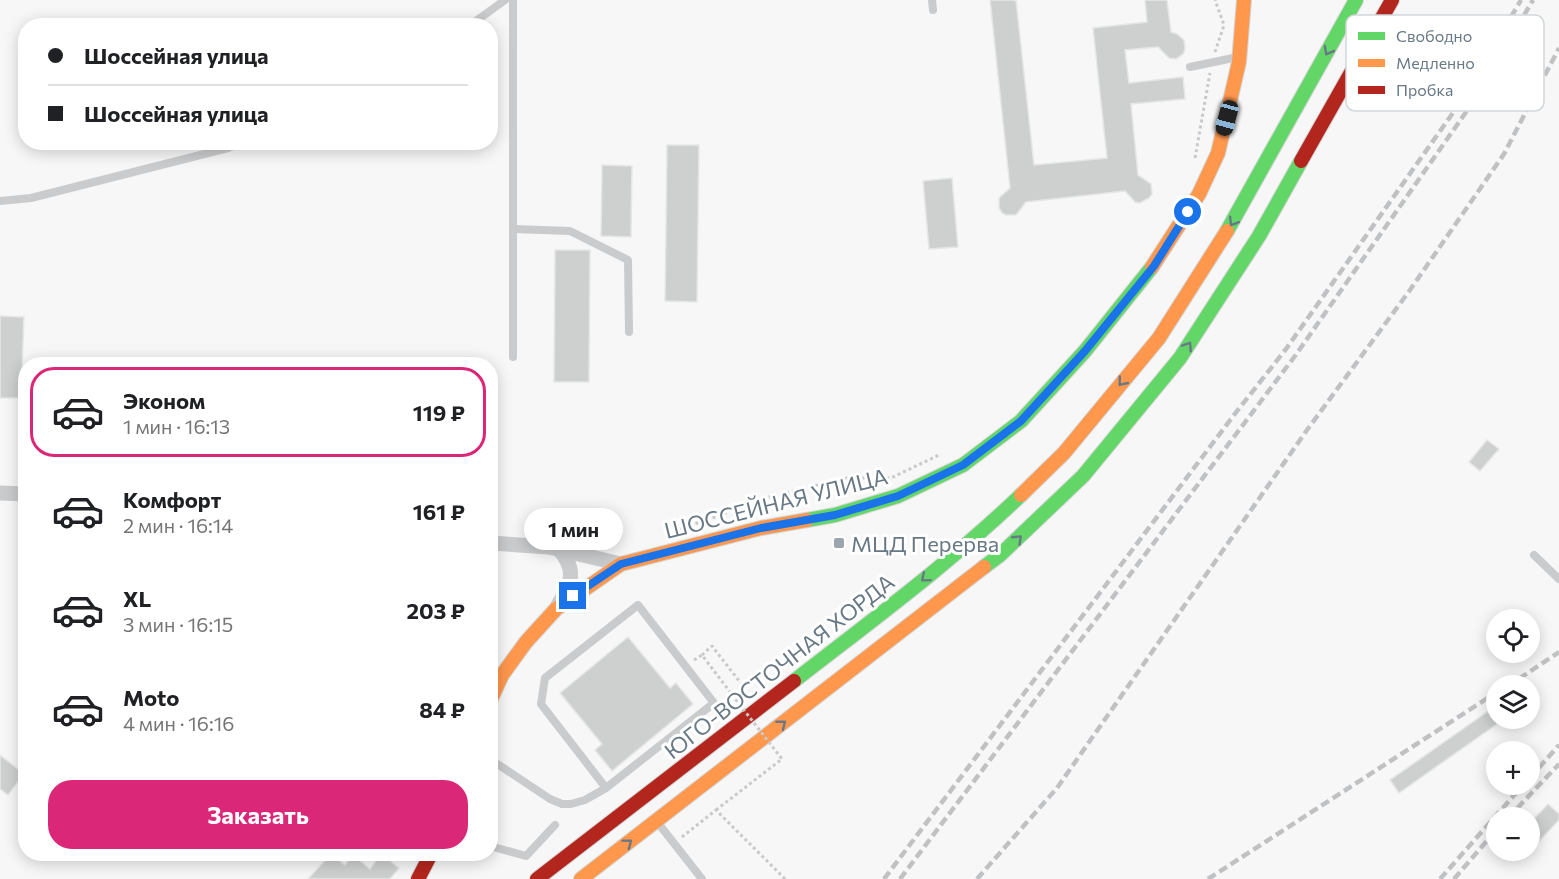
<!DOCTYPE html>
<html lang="ru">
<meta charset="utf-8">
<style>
body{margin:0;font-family:Commissioner,sans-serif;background:#f6f6f6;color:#202124;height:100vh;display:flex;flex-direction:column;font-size:22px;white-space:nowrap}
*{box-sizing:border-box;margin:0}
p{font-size:20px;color:#757577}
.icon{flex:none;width:33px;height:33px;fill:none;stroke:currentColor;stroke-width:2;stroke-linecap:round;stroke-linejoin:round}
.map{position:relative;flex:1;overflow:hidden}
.panel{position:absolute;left:18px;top:357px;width:480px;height:504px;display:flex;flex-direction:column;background:#fff;border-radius:24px;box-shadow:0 3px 15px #0003}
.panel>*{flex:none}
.banner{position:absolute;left:18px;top:18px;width:480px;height:132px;border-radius:24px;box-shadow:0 3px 15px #0003;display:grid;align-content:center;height:132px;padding:0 30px;background:#fff}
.tools{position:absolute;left:1486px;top:609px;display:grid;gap:12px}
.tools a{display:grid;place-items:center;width:54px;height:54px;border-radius:50%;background:#fff;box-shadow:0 3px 15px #0003;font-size:30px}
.end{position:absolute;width:27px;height:27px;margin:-14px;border:8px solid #1a73e8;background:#fff;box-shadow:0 0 0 3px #fff}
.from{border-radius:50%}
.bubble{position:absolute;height:42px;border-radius:21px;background:#fff;box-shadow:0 3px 15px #0003;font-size:20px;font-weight:700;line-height:42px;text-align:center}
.car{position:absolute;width:18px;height:36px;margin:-18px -9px;border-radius:8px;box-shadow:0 0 4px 2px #0007;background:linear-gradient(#222 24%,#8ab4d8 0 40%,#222 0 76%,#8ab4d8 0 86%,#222 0)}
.banner b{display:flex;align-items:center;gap:21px;height:57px;font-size:22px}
.banner b+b{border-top:2px solid #e0e0e0}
.banner i{width:15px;height:15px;background:#202124}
ul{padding:10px 0 0;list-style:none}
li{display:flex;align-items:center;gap:18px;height:90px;margin:0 12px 9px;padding:0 18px;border:3px solid transparent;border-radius:24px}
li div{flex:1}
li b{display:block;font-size:22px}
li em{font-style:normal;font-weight:700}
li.on{border-color:#db2777}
li>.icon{width:54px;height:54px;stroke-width:1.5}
.cta{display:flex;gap:12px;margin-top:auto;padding:12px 30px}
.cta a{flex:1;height:69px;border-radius:24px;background:#db2777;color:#fff;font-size:24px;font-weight:700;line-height:69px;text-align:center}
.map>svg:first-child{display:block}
.building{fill:#ced0d0;stroke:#e6e6e6;stroke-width:1.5}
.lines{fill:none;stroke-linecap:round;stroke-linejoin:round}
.fast-casing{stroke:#d3d4d5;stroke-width:16}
.slow-casing{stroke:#d3d4d5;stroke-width:16}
.jam-casing{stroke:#d3d4d5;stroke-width:16}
.path{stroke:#c7c9ca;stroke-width:3;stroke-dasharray:3 3;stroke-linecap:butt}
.lane{stroke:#cacbcc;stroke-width:8}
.street{stroke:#cacbcc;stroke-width:15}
.fast{stroke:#63d668;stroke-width:14}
.slow{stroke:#ff974d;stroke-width:14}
.jam{stroke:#b3261e;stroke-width:14}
.rail{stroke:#c0c1c3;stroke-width:4.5;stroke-dasharray:9 4.5;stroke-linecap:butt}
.path-bridge{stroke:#c7c9ca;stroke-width:3;stroke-dasharray:3 3;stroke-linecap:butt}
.oneway{stroke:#687985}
.route{stroke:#1a73e8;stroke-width:8}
.poi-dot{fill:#9aa5ad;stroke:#fff;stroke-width:2}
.labels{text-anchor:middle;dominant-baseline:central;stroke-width:6;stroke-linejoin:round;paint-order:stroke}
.street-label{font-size:22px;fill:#687985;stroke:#fff}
.poi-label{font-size:22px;fill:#687985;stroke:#fff;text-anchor:start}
.key{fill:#fff;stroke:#d2d7da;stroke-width:1.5}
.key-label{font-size:16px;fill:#687985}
</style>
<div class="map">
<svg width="1559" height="879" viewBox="0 0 1559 879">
<rect width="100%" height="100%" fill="#f7f7f7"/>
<g class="building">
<path d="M 990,0 L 1016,0 L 1034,165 L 1107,158 L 1093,28 L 1147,22 L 1145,0 L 1167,0 L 1171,32 L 1177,34 L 1184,40 L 1185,49 L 1183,54 L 1176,59 L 1169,58 L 1158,47 L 1125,50 L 1129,83 L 1183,77 L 1185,99 L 1131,104 L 1138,175 L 1151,184 L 1152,194 L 1149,198 L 1140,203 L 1135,202 L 1125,191 L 1026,202 L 1016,215 L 1006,215 L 1002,213 L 999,208 L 999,198 L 1010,188 Z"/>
<path d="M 667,145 L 699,145 L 697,302 L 665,301 Z"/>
<path d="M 602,165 L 632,166 L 631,237 L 601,236 Z"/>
<path d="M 952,178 L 958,247 L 929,249 L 923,181 Z"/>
<path d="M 555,250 L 590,250 L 589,382 L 554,382 Z"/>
<path d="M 0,316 L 24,317 L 21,398 L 0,398 Z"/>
<path d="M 1487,440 L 1499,449 L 1480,471 L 1469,462 Z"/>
<path d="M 628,637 L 670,688 L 676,683 L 693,704 L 612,771 L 595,750 L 602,744 L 560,693 Z"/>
<path d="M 1497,705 L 1497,724 L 1399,793 L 1390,780 Z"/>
<path d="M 0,755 L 24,774 L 8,795 L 0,789 Z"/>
<path d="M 1548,804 L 1559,814 L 1559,820 L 1530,851 L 1530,823 Z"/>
<path d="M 331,854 L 345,865 L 353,855 L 370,869 L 381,854 L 399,868 L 390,879 L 308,879 Z"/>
</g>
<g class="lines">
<defs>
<g id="fast">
<path d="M 1227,231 L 1356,0"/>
<path d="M 807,520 L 835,515 L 898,496 L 963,465 L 1021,421 L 1085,351 L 1152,267"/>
<path d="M 984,567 L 1000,555 L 1083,476 L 1180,358 L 1259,236 L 1301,161"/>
<path d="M 794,681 C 871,621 950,563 1021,495"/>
</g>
<g id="slow">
<path d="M 1152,267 L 1199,194 L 1218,153 L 1239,62 L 1244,0"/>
<path d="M 1021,495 L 1064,453 L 1159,338 L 1227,231"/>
<path d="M 490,701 L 502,675 L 526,642 L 556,609 L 621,564 L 761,528 L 807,520"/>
<path d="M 581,879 L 984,567"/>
</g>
<g id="jam">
<path d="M 1301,161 L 1392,0"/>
<path d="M 418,879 L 431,854"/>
<path d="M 537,879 L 794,681"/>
</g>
</defs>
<use href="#fast" class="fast-casing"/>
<use href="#slow" class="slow-casing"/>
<use href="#jam" class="jam-casing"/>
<g class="path">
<path d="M 1215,52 L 1224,25 L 1215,0"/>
<path d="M 1195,158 L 1210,73"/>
<path d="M 667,533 L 721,515 L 756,500 L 847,478 L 891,478 L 941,454"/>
<path d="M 702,655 L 712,646 L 743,686 L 752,679"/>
<path d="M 694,660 L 702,655 L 733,696"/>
<path d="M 682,837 L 716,810 L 785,879"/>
</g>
<g class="lane">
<path d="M 513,0 L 513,357"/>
<path d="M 932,0 L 933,10"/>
<path d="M 469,26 L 505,0"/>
<path d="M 1190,67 L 1238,57"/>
<path d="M 0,201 L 31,198 L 228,148 L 241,142"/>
<path d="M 513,229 L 570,231 L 628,260 L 629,332"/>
<path d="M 1534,555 L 1559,579"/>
<path d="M 24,572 L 26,570"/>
<path d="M 490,759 L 550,799 L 562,804 L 571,804 L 585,800 L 606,788 L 714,703 L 638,605 L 545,678 L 541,704 L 606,788"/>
<path d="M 658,823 L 702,879"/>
<path d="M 490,846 L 526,856 L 555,825"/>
</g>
<g class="street">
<path d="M 0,493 L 26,494"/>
<path d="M 490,543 L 549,547 L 621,564"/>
<path d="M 558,605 C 572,584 577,570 559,549"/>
</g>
<use href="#fast" class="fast"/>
<use href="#slow" class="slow"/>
<use href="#jam" class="jam"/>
<g class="rail">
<path d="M 1508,686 L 1559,652"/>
<path d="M 1530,778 L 1559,745"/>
<path d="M 1508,818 L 1559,764"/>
<path d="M 884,879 L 1234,415 L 1286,349 L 1462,100 L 1521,0"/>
<path d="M 900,879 L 1295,356 L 1471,105 L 1533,0"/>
<path d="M 977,879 L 1057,788 L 1307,430 L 1410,290 L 1504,154 L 1559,48"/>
<path d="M 1208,879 L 1497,692"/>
<path d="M 1440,879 L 1524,784"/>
<path d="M 1454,879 L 1497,829"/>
</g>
<path class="path-bridge" d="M 716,810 L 782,759 L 733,696"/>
</g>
<defs><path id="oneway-chevron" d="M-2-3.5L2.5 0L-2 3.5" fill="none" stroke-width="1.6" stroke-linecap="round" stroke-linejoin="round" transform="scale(1.5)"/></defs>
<g class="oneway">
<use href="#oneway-chevron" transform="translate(1328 51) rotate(119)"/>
<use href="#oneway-chevron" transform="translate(1233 222) rotate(122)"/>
<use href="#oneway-chevron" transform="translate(1188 346) rotate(-57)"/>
<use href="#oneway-chevron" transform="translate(1122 382) rotate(129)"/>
<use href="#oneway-chevron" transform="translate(1018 539) rotate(-44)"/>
<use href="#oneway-chevron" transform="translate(925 578) rotate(140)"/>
<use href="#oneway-chevron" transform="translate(782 724) rotate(-38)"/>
<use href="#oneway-chevron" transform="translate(628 843) rotate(-37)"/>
</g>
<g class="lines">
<path class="route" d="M 573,596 L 621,564 L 761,528 L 835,515 L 898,496 L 963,465 L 1021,421 L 1085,351 L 1154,266 L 1188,212"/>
</g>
<rect class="poi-dot" x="833" y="537" width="12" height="12" rx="3"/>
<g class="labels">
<g class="street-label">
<text transform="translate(776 503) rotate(-14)">ШОССЕЙНАЯ УЛИЦА</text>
<text transform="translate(779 666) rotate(-38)">ЮГО-ВОСТОЧНАЯ ХОРДА</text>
</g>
<g class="poi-label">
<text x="851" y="543">МЦД Перерва</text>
</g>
</g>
<rect x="1346" y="15" width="198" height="96" rx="9" class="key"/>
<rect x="1358" y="32" width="27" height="8" fill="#63d668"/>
<rect x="1358" y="59" width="27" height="8" fill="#ff974d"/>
<rect x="1358" y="86" width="27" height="8" fill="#b3261e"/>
<g class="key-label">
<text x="1396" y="42">Свободно</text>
<text x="1396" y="69">Медленно</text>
<text x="1396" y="96">Пробка</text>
</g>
</svg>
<div class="tools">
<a><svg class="icon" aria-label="locate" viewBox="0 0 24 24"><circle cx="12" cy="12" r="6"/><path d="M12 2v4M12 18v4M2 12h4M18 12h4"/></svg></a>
<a><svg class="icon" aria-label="layers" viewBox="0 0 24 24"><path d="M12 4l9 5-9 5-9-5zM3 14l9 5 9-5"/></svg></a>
<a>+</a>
<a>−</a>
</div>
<i class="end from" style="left:1188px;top:212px"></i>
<i class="end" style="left:573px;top:596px"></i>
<div class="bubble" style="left:524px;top:508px;width:99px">1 мин</div>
<i class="car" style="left:1227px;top:118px;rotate:195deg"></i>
<div class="banner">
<b><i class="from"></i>Шоссейная улица</b>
<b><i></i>Шоссейная улица</b>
</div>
<section class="panel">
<ul>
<li class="on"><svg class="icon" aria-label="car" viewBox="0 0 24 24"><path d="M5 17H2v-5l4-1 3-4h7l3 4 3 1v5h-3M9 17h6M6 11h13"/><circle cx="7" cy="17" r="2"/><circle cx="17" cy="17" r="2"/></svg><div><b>Эконом</b><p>1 мин · 16:13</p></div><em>119 ₽</em></li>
<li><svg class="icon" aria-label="car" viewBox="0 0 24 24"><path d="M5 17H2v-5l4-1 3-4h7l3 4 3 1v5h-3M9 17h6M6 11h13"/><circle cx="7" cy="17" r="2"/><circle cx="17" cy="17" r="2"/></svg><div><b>Комфорт</b><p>2 мин · 16:14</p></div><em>161 ₽</em></li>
<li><svg class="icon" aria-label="car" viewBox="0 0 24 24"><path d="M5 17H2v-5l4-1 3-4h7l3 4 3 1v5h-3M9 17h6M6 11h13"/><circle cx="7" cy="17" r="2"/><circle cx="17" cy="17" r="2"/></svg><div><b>XL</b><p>3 мин · 16:15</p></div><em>203 ₽</em></li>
<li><svg class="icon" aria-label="car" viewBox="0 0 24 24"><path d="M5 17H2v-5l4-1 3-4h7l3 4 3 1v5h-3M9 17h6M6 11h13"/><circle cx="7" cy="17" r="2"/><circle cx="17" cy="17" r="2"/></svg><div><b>Moto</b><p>4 мин · 16:16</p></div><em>84 ₽</em></li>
</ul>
<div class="cta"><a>Заказать</a></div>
</section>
</div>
